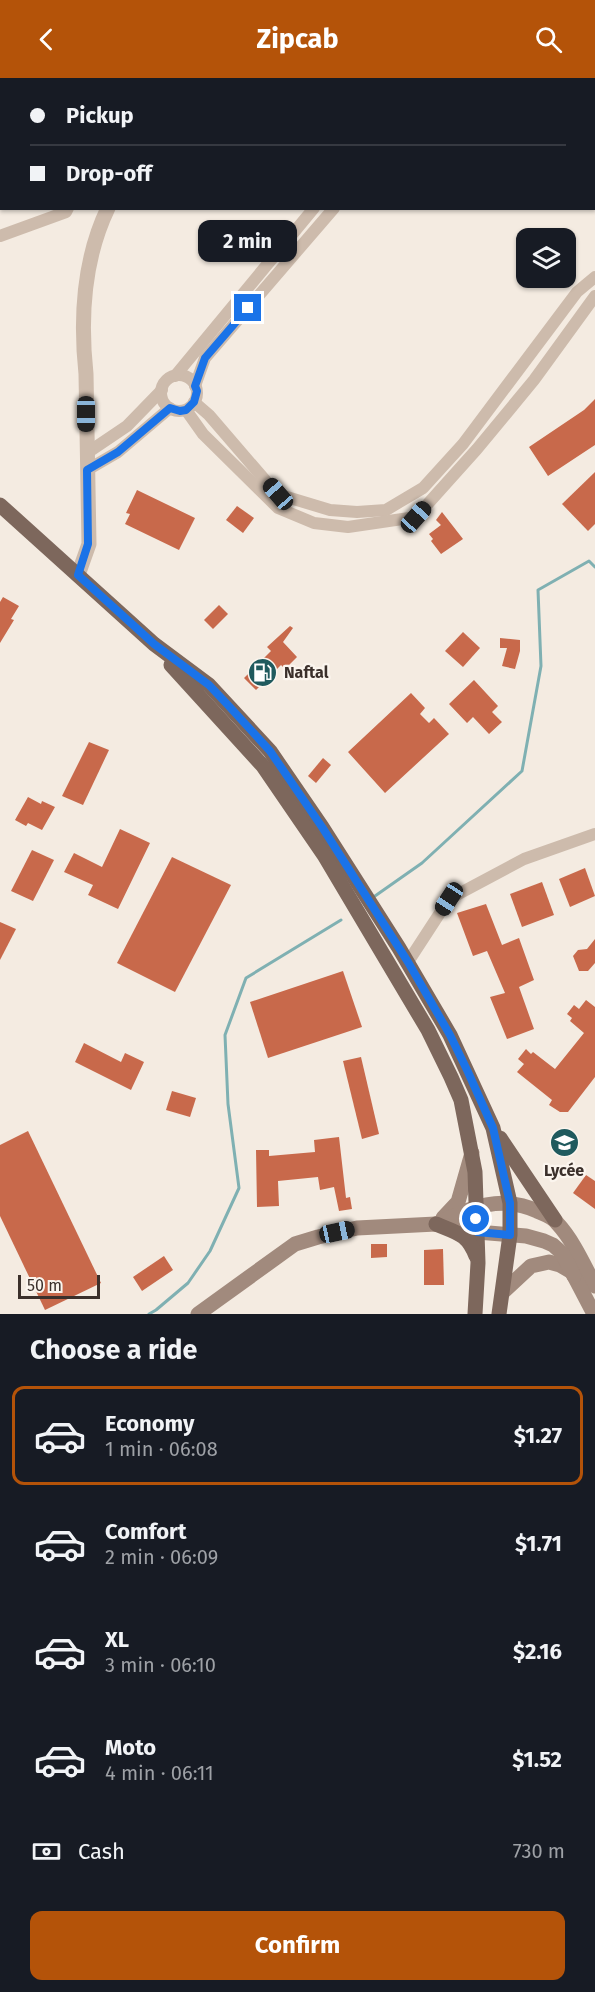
<!DOCTYPE html>
<meta charset="utf-8">
<style>
body{margin:0;font-family:"Fira Sans",sans-serif;background:#20242c;color:#f1f3f6;height:100vh;display:flex;flex-direction:column;font-size:22px;white-space:nowrap}
*{box-sizing:border-box;margin:0}
p{font-size:20px;color:#9ea1a6}
.icon{flex:none;width:33px;height:33px;fill:none;stroke:currentColor;stroke-width:2;stroke-linecap:round;stroke-linejoin:round}
.map{position:relative;height:1236px;overflow:hidden}
.drawer{display:flex;flex-direction:column;background:#171b24;flex:1}
.drawer>*{flex:none}
.top-card{position:absolute;left:0px;top:0px;width:596px;height:132px;box-shadow:0 2px 4px #0004;display:grid;align-content:center;height:132px;padding:0 30px;background:#171b24}
.fabs{position:absolute;left:516px;top:150px;display:grid;gap:12px}
.fabs a{display:grid;place-items:center;width:60px;height:60px;border-radius:12px;background:#171b24;box-shadow:0 2px 4px #0004;font-size:30px}
.scale{position:absolute;left:18px;bottom:15px;width:82px;box-sizing:border-box;padding-left:6px;border:3px solid #3b302b;border-top:0;font-size:16px;line-height:21px;white-space:nowrap;color:#3b302b;-webkit-text-stroke:4px #fbf5ee;paint-order:stroke}
.end{position:absolute;width:27px;height:27px;margin:-14px;border:8px solid #1a73e8;background:#fff;box-shadow:0 0 0 3px #fff}
.from{border-radius:50%}
.bubble{position:absolute;height:42px;border-radius:12px;background:#171b24;box-shadow:0 2px 4px #0004;font-size:20px;font-weight:700;line-height:42px;text-align:center}
.car{position:absolute;width:18px;height:36px;margin:-18px -9px;border-radius:8px;box-shadow:0 0 4px 2px #0007;background:linear-gradient(#222 24%,#8ab4d8 0 40%,#222 0 76%,#8ab4d8 0 86%,#222 0)}
.top-card b{display:flex;align-items:center;gap:21px;height:57px;font-size:22px}
.top-card b+b{border-top:2px solid #363941}
.top-card i{width:15px;height:15px;background:#f1f3f6}
ul{padding:0;list-style:none}
li{display:flex;align-items:center;gap:18px;height:99px;margin:0 12px 9px;padding:0 18px;border:3px solid transparent;border-radius:12px}
li div{flex:1}
li b{display:block;font-size:22px}
li em{font-style:normal;font-weight:700}
li.on{border-color:#b45309}
li>.icon{width:54px;height:54px;stroke-width:1.5}
h2{padding:0 30px;font-size:27px;line-height:72px}
.pay{display:flex;align-items:center;gap:15px;height:66px;padding:0 30px;font-size:22px}
.pay p{margin-inline-start:auto}
.button{display:flex;gap:12px;margin-top:auto;padding:12px 30px}
.button a{flex:1;height:69px;border-radius:12px;background:#b45309;color:#fff;font-size:24px;font-weight:700;line-height:69px;text-align:center}
header{display:flex;justify-content:space-between;align-items:center;height:78px;padding:0 30px;background:#b45309;color:#fff;font-size:27px;font-weight:700}
.map>svg:first-child{display:block}
.lines{fill:none;stroke-linecap:round;stroke-linejoin:round}
.stream{stroke:#7fb0b2;stroke-width:3}
.building{fill:#c8694b}
.minor{stroke:#cdbbac;stroke-width:12}
.tertiary{stroke:#cdbbac;stroke-width:15}
.secondary{stroke:#a18a7d;stroke-width:15}
.primary{stroke:#7d675c;stroke-width:15}
.route{stroke:#1a73e8;stroke-width:8}
.labels{text-anchor:middle;dominant-baseline:central;stroke-width:4.5;stroke-linejoin:round;paint-order:stroke}
.poi-label{font-size:16px;font-weight:bold;fill:#3b302b;stroke:#fbf5ee;text-anchor:start}
</style>
<header><svg class="icon" aria-label="back" viewBox="0 0 24 24"><path d="M15 5l-7 7 7 7"/></svg>Zipcab<svg class="icon" aria-label="search" viewBox="0 0 24 24"><circle cx="10" cy="10" r="6"/><path d="M15 15l6 6"/></svg></header>
<div class="map">
<svg width="595" height="1236" viewBox="0 0 595 1236">
<rect width="100%" height="100%" fill="#f4ebe1"/>
<g class="lines">
<g class="stream">
<path d="M 375,818 L 422,785 L 522,693 L 541,588 L 538,512 L 589,483 L 595,489"/>
<path d="M 149,1236 L 156,1232 L 188,1205 L 210,1173 L 239,1110 L 228,1026 L 225,957 L 246,900 L 341,842"/>
</g>
</g>
<g class="building">
<path d="M 595,321 L 595,367 L 548,398 L 529,369 L 584,332 Z"/>
<path d="M 595,394 L 595,446 L 588,453 L 562,426 Z"/>
<path d="M 137,412 L 195,440 L 179,472 L 125,446 L 130,436 L 126,435 Z"/>
<path d="M 237,428 L 254,440 L 243,455 L 226,442 Z"/>
<path d="M 442,434 L 463,461 L 441,476 L 431,463 L 433,461 L 429,456 L 441,447 L 436,442 Z"/>
<path d="M 3,519 L 19,528 L 11,541 L 14,542 L 0,565 L 0,524 Z"/>
<path d="M 219,527 L 228,536 L 213,551 L 204,542 Z"/>
<path d="M 290,548 L 293,550 L 283,564 L 297,579 L 285,591 L 281,587 L 256,612 L 244,600 L 271,573 L 267,569 Z"/>
<path d="M 463,554 L 480,570 L 463,589 L 445,573 Z"/>
<path d="M 500,560 L 520,562 L 520,573 L 515,591 L 502,588 L 507,570 L 500,570 Z"/>
<path d="M 474,602 L 498,628 L 492,634 L 502,644 L 489,656 L 473,639 L 467,645 L 449,626 Z"/>
<path d="M 411,615 L 425,630 L 420,636 L 429,645 L 434,640 L 449,656 L 385,715 L 348,674 Z"/>
<path d="M 89,664 L 109,672 L 83,727 L 62,718 Z"/>
<path d="M 323,680 L 331,687 L 316,705 L 308,698 Z"/>
<path d="M 28,719 L 41,726 L 42,723 L 55,729 L 42,752 L 28,745 L 26,748 L 15,742 Z"/>
<path d="M 120,751 L 150,765 L 118,831 L 88,817 L 93,807 L 64,794 L 74,775 L 102,789 Z"/>
<path d="M 32,772 L 54,782 L 33,823 L 11,813 Z"/>
<path d="M 172,779 L 231,807 L 175,914 L 117,885 Z"/>
<path d="M 585,790 L 595,818 L 570,829 L 559,801 Z"/>
<path d="M 542,804 L 554,837 L 522,849 L 510,816 Z"/>
<path d="M 486,826 L 502,867 L 519,860 L 534,902 L 519,909 L 534,951 L 507,961 L 490,919 L 505,915 L 487,873 L 473,878 L 457,835 Z"/>
<path d="M 0,844 L 16,851 L 0,882 Z"/>
<path d="M 595,861 L 595,885 L 588,893 L 579,893 L 573,878 L 578,872 L 587,871 Z"/>
<path d="M 343,893 L 362,949 L 268,980 L 250,924 Z"/>
<path d="M 586,922 L 595,929 L 595,999 L 568,1034 L 560,1034 L 549,1027 L 552,1022 L 517,994 L 524,986 L 518,981 L 526,971 L 531,976 L 533,974 L 555,991 L 584,955 L 570,943 L 572,940 L 567,936 L 574,927 L 579,931 Z"/>
<path d="M 84,965 L 121,984 L 125,975 L 144,984 L 131,1012 L 75,984 Z"/>
<path d="M 361,979 L 379,1056 L 362,1061 L 343,983 Z"/>
<path d="M 172,1013 L 196,1020 L 190,1039 L 166,1032 Z"/>
<path d="M 28,1053 L 101,1205 L 45,1232 L 0,1138 L 0,1067 Z"/>
<path d="M 339,1059 L 346,1120 L 350,1119 L 352,1131 L 339,1133 L 334,1109 L 320,1112 L 318,1099 L 278,1103 L 279,1128 L 257,1129 L 256,1072 L 269,1072 L 269,1078 L 315,1074 L 314,1062 Z"/>
<path d="M 586,1097 L 595,1103 L 595,1131 L 573,1115 Z"/>
<path d="M 371,1166 L 387,1166 L 387,1179 L 371,1180 Z"/>
<path d="M 443,1171 L 444,1207 L 424,1207 L 424,1172 Z"/>
<path d="M 164,1178 L 173,1192 L 142,1213 L 133,1199 Z"/>
</g>
<g class="lines">
<g class="minor">
<path d="M 96,0 L 96,2"/>
<path d="M 423,2 L 424,0"/>
<path d="M 446,2 L 448,0"/>
<path d="M 0,158 L 66,134 L 68,130"/>
<circle cx="179" cy="315" r="18"/>
<path d="M 175,298 L 314,130"/>
<path d="M 195,308 L 205,280 L 334,130"/>
<path d="M 194,324 L 209,337 L 277,416 L 330,432 L 357,434 L 386,432 L 423,410 L 463,366 L 577,214 L 595,199"/>
<path d="M 186,332 L 203,356 L 278,430 L 314,445 L 348,449 L 416,439 L 477,371 L 534,302 L 595,218"/>
<path d="M 87,375 L 127,348 L 162,312"/>
<path d="M 87,392 L 118,374 L 170,330"/>
<path d="M 408,884 L 449,821 L 524,781 L 595,756"/>
</g>
<g class="tertiary">
<path d="M 167,2 L 167,0"/>
<path d="M 78,497 L 89,466 L 86,296 C 80,240 83,182 108,130"/>
</g>
<g class="secondary">
<path d="M 443,1140 L 458,1124 L 472,1075"/>
<path d="M 436,1146 C 471,1130 500,1116 537,1133 C 544,1136 553,1139 557,1145 C 573,1162 584,1187 595,1208"/>
<path d="M 503,1214 L 531,1188 L 549,1184 L 560,1187 L 572,1194 L 594,1236"/>
<path d="M 198,1236 L 295,1166 L 318,1159 L 357,1150 L 436,1146 L 477,1154 L 526,1158 L 544,1163 L 553,1167 L 562,1175 L 574,1198"/>
</g>
<g class="primary">
<path d="M 0,427 L 154,566 L 209,607 L 270,673 L 322,749 L 399,870 L 450,957 L 493,1050 L 510,1125 L 510,1157 L 499,1236"/>
<path d="M 171,587 L 263,688 L 324,777 L 428,952 L 451,999 L 461,1022 L 475,1094 L 478,1185 L 475,1236"/>
<path d="M 500,1060 L 555,1142"/>
<path d="M 436,1146 C 457,1155 467,1155 476,1178"/>
</g>
</g>
<g class="lines">
<path class="route" d="M 248,230 L 205,280 L 195,308 L 197,313 L 194,324 L 186,332 L 180,333 L 170,330 L 118,374 L 87,392 L 88,466 L 78,497 L 154,566 L 209,607 L 227,626 L 270,673 L 322,749 L 408,884 L 450,957 L 468,994 L 493,1050 L 510,1125 L 510,1157 L 477,1154 L 476,1141"/>
</g>
<defs>
<symbol id="fuel-disc" viewBox="-11 -11 22 22"><circle r="9.5" fill="#1f5a5e" stroke="#fbf5ee"/><path d="M-5.5-6h7V0h2V4h1.3V-2.5L3-4.5l.8-.8L6-3V5H2.5V1h-1V6h-7ZM-4.2-4.7v3.2H.2V-4.7Z" fill="#fff"/></symbol>
<symbol id="school-disc" viewBox="-11 -11 22 22"><circle r="9.5" fill="#1f5a5e" stroke="#fbf5ee"/><path d="M0-5L7-2L0 1L-7-2ZM-4 1L0 2.5L4 1V4Q0 6-4 4Z" fill="#fff"/></symbol>
</defs>
<g fill-rule="evenodd">
<use href="#fuel-disc" x="246" y="578" width="33" height="33"/>
<use href="#school-disc" x="548" y="1048" width="33" height="33"/>
</g>
<g class="labels">
<g class="poi-label">
<text x="284" y="594">Naftal</text>
<text x="564" y="1092" text-anchor="middle">Lycée</text>
</g>
</g>
</svg>
<div class="fabs">
<a><svg class="icon" aria-label="layers" viewBox="0 0 24 24"><path d="M12 4l9 5-9 5-9-5zM3 14l9 5 9-5"/></svg></a>
</div>
<div class="scale">50 m</div>
<i class="end from" style="left:476px;top:1141px"></i>
<i class="end" style="left:248px;top:230px"></i>
<div class="bubble" style="left:198px;top:142px;width:99px">2 min</div>
<i class="car" style="left:86px;top:336px;rotate:180deg"></i>
<i class="car" style="left:278px;top:416px;rotate:319deg"></i>
<i class="car" style="left:416px;top:439px;rotate:42deg"></i>
<i class="car" style="left:449px;top:821px;rotate:213deg"></i>
<i class="car" style="left:337px;top:1154px;rotate:78deg"></i>
<div class="top-card">
<b><i class="from"></i>Pickup</b>
<b><i></i>Drop-off</b>
</div>
</div>
<section class="drawer">
<h2>Choose a ride</h2>
<ul>
<li class="on"><svg class="icon" aria-label="car" viewBox="0 0 24 24"><path d="M5 17H2v-5l4-1 3-4h7l3 4 3 1v5h-3M9 17h6M6 11h13"/><circle cx="7" cy="17" r="2"/><circle cx="17" cy="17" r="2"/></svg><div><b>Economy</b><p>1 min · 06:08</p></div><em>$1.27</em></li>
<li><svg class="icon" aria-label="car" viewBox="0 0 24 24"><path d="M5 17H2v-5l4-1 3-4h7l3 4 3 1v5h-3M9 17h6M6 11h13"/><circle cx="7" cy="17" r="2"/><circle cx="17" cy="17" r="2"/></svg><div><b>Comfort</b><p>2 min · 06:09</p></div><em>$1.71</em></li>
<li><svg class="icon" aria-label="car" viewBox="0 0 24 24"><path d="M5 17H2v-5l4-1 3-4h7l3 4 3 1v5h-3M9 17h6M6 11h13"/><circle cx="7" cy="17" r="2"/><circle cx="17" cy="17" r="2"/></svg><div><b>XL</b><p>3 min · 06:10</p></div><em>$2.16</em></li>
<li><svg class="icon" aria-label="car" viewBox="0 0 24 24"><path d="M5 17H2v-5l4-1 3-4h7l3 4 3 1v5h-3M9 17h6M6 11h13"/><circle cx="7" cy="17" r="2"/><circle cx="17" cy="17" r="2"/></svg><div><b>Moto</b><p>4 min · 06:11</p></div><em>$1.52</em></li>
</ul>
<div class="pay"><svg class="icon" aria-label="cash" viewBox="0 0 24 24"><path d="M3 7h18v10H3z"/><circle cx="12" cy="12" r="2"/></svg>Cash<p>730 m</p></div>
<div class="button"><a>Confirm</a></div>
</section>
